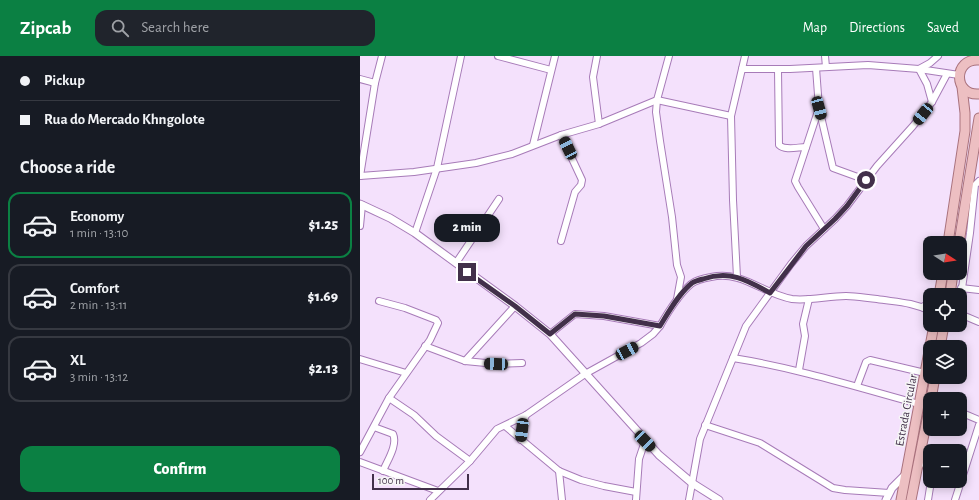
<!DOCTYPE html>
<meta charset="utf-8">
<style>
body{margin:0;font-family:"Alegreya Sans",sans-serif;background:#20242c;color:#f1f3f6;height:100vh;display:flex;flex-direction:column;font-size:15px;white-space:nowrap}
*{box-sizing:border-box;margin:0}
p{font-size:13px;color:#9ea1a6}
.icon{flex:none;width:22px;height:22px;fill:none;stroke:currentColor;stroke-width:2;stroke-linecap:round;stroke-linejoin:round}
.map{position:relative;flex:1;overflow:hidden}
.side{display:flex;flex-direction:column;background:#171b24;width:360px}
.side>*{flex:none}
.hud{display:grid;align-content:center;height:88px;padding:0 20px;background:#171b24}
.needle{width:26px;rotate:102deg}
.controls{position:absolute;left:563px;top:180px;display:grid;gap:8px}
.controls a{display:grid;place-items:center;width:44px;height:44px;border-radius:8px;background:#171b24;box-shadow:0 2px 10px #0003;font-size:20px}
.scale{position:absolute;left:12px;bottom:10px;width:97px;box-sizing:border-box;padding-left:4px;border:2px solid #42304a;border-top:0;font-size:11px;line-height:14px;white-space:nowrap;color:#42304a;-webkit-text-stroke:3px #f6f6f6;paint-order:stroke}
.end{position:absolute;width:18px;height:18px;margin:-9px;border:5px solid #42304a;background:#fff;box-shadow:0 0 0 2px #fff}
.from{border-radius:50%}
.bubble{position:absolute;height:28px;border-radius:12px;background:#171b24;box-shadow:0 2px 10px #0003;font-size:13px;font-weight:800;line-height:28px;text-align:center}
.car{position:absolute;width:12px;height:24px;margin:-12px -6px;border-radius:5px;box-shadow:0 0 3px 1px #0007;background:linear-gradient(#222 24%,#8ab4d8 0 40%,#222 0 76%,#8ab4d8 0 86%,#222 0)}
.hud b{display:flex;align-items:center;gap:14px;height:38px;font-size:15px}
.hud b+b{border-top:1px solid #363941}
.hud i{width:10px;height:10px;background:#f1f3f6}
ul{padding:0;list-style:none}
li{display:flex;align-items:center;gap:12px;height:66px;margin:0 8px 6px;padding:0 12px;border:2px solid #363941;border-radius:12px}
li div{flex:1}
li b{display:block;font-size:15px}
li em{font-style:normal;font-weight:800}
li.on{border-color:#0b8043}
li>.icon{width:36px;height:36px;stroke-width:1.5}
h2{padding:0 20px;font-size:18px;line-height:48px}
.primary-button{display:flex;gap:8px;margin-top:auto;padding:8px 20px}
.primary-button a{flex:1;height:46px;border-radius:12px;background:#0b8043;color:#fff;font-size:16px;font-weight:800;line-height:46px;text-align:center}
header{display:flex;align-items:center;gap:24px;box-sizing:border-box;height:56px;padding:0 20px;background:#0b8043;color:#fff}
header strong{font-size:19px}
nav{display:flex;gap:22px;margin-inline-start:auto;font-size:14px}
.search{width:280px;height:36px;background:#20242c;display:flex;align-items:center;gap:10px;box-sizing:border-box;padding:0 14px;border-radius:12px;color:#9ea1a6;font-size:15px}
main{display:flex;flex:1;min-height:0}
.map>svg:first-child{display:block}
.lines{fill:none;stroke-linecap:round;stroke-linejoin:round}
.minor-casing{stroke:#a77bb8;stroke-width:8}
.tertiary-casing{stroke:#a77bb8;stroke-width:9}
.primary-casing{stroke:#a9727d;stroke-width:11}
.minor{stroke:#fff;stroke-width:6}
.tertiary{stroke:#fff;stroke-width:7}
.primary{stroke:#edbfc2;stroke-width:9}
.route{stroke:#42304a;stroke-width:5}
.labels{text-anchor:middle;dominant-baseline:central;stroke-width:3;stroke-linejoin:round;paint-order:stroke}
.street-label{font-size:12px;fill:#42304a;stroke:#f6f6f6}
</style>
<header>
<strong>Zipcab</strong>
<div class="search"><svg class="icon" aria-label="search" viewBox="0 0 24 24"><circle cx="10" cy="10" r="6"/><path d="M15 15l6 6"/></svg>Search here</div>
<nav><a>Map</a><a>Directions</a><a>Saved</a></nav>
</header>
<main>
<section class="side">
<div class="hud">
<b><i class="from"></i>Pickup</b>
<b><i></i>Rua do Mercado Khngolote</b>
</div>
<h2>Choose a ride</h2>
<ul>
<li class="on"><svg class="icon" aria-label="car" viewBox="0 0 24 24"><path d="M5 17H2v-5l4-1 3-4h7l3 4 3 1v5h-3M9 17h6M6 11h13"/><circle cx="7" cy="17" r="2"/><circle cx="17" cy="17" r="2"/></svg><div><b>Economy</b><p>1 min · 13:10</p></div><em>$1.25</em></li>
<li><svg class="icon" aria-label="car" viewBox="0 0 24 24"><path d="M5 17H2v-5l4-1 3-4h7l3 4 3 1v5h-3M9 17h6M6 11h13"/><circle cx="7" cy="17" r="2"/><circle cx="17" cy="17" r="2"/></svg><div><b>Comfort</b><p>2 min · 13:11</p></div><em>$1.69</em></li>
<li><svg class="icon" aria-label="car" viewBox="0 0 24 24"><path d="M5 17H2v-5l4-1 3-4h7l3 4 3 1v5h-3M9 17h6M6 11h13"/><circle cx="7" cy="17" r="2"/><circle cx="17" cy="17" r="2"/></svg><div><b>XL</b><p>3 min · 13:12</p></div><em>$2.13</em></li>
</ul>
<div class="primary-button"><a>Confirm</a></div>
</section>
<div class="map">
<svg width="619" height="444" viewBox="0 0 619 444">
<rect width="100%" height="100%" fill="#f4e1fc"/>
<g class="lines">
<defs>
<g id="minor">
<path d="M 138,0 L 191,14"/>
<path d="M 237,0 L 233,21 L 239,68"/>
<path d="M 309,0 L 297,44 L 296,56 L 300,85 L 312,161 L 317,209 L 321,221 L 317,243"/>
<path d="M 465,0 L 466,11"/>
<path d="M 456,12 L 459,52 L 435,125 L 438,131 L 464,173"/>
<path d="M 382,13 L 430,13 L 508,9 L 559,13 L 599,19"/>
<path d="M 418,14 L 419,89 C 425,95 438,91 446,91"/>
<path d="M 0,23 L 15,27"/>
<path d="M 572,46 L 567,28 L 559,13 L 570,7 L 578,0"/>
<path d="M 459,52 L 473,112 L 506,124"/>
<path d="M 173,89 L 195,0"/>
<path d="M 0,120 L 54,116 L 116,107 L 152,98 L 201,79 L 239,68 L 297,44 L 371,60"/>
<path d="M 0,120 L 15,27 L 22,0"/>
<path d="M 0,170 L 2,149"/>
<path d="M 55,177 L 77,112 L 101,0"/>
<path d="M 201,185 L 215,136 L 221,129 L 222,124 L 201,79"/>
<path d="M 96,207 L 139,143"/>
<path d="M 377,221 L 373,144 L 371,60 L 385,0"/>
<path d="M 601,232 L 619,234"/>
<path d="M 600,246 L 610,177 L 615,129 L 619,125"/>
<path d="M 562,251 L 570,247"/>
<path d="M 600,258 L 619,266"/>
<path d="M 190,278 L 215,258 L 244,260 L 300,270 C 308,256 318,239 331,228 C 336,224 345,222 351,221 C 383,214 402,238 432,243 C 450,245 468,240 486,240 C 497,240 506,242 517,243 C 535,246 553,246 570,255"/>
<path d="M 65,290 L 105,305 L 136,308 L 162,307"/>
<path d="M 373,302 C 436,312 497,331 559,348"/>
<path d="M 0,303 L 46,317"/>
<path d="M 105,305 L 155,250"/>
<path d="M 439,314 L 445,280 L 443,268 L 449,243"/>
<path d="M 497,330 L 506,306 L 510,304 L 565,317"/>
<path d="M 29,342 L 54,359 L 76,380 L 110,405"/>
<path d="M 600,356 L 619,364"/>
<path d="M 345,369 L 400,387 L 473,432 L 485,434 L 529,437"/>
<path d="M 145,370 L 199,415 L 221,424 L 244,430 L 276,436"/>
<path d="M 14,371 L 33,378 C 38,389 27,405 23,415"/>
<path d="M 161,384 L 163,366 L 166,359"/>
<path d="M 0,396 L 29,342 L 70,284 L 78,267 L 76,264 L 45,252 L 19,245"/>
<path d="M 561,399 L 570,421"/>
<path d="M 0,406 L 78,435"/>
<path d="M 199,415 L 202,444"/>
<path d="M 70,444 L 110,405 L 137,373 L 166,359 L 225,318 L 281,287 L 293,278 L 300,270"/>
<path d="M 276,444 L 279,403 L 285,385"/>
<path d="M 329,444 L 340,383 L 386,270 L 431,208 L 446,190 L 475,163 L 487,150 L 517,110 L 553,70 L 572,46 L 587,18"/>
<path d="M 568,444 L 571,425"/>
<path d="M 595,444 L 619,369"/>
</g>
<g id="tertiary">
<path d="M 0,148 L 30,162 L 55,177 L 155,250 L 190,278 L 299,399 L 332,427 L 359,444"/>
<path d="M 526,444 L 532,432 L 546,418"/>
</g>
<g id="primary">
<path d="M 619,4 C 593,2 593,40 619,38"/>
<path d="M 588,187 L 605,75 L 605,57 L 602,31"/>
<path d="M 599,187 L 619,62"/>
<path d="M 579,239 L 583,217"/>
<path d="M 590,239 L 593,217"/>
<path d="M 580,291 L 584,269"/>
<path d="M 571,343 L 575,321"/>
<path d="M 541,444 L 574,269"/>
<path d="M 551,444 L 570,348"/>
</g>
</defs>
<use href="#minor" class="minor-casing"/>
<use href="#tertiary" class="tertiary-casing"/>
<use href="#primary" class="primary-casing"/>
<use href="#minor" class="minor"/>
<use href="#tertiary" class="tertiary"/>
<use href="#primary" class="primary"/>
</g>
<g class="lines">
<path class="route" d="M 107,216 L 155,250 L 190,278 L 215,258 L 244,260 L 300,270 C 308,257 319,237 332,227 C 335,225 339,224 343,223 C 370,214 387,224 410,237 L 446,190 L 475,163 L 487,150 L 506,124"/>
</g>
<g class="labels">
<g class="street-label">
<text transform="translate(546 354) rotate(-79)">Estrada Circular</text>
</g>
</g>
</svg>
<div class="controls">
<a><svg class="needle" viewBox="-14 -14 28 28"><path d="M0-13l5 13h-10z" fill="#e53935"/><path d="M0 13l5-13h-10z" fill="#9ea1a6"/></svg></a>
<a><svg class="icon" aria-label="locate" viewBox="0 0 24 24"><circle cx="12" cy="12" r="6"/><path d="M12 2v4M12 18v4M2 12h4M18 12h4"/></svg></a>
<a><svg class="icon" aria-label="layers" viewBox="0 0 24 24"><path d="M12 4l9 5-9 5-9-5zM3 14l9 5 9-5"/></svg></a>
<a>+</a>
<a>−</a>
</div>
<div class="scale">100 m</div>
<i class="end from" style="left:506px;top:124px"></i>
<i class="end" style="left:107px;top:216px"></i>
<div class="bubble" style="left:74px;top:158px;width:66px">2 min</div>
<i class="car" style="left:459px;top:52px;rotate:165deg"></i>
<i class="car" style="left:563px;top:58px;rotate:219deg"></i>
<i class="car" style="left:208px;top:92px;rotate:334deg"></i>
<i class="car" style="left:267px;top:295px;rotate:62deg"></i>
<i class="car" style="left:136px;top:308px;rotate:272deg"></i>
<i class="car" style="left:162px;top:374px;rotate:187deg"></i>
<i class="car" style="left:285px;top:385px;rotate:136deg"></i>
</div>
</main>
